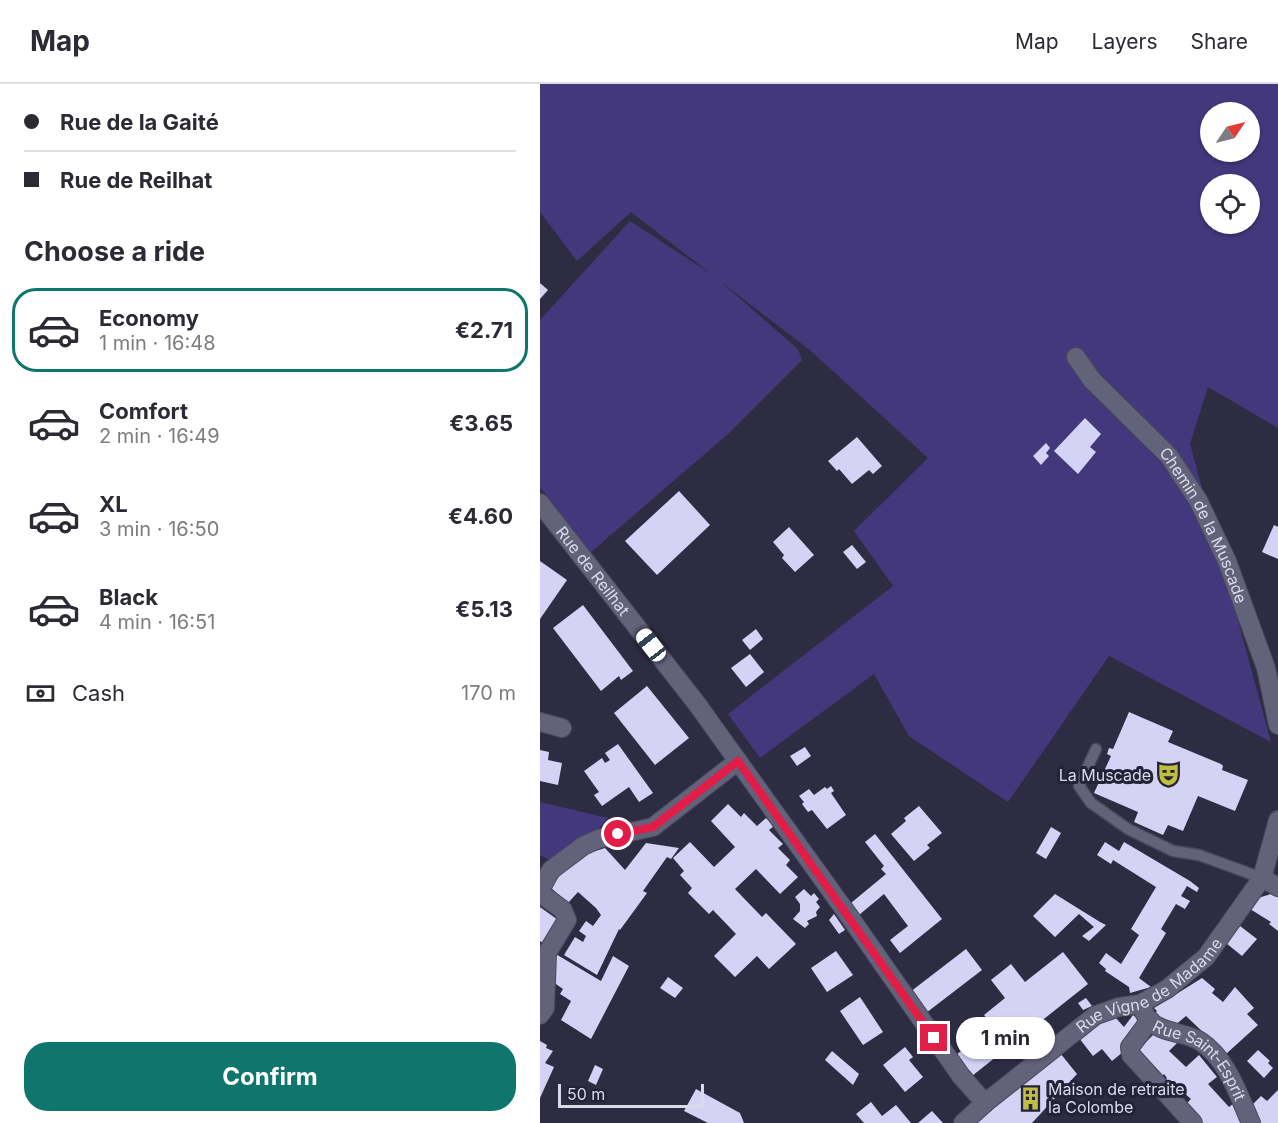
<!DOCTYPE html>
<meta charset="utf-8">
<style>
body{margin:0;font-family:Inter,sans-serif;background:#f7f7f7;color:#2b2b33;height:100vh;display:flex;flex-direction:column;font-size:22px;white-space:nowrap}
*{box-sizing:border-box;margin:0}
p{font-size:20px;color:#7c7c81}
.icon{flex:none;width:33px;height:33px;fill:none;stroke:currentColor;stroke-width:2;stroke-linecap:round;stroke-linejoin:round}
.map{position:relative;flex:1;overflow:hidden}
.panel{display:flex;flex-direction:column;background:#fff;width:540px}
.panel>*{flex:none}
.guide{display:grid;align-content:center;height:132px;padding:0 24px;background:#fff}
.needle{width:39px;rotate:55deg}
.tools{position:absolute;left:660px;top:18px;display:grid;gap:12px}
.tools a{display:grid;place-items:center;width:60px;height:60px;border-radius:50%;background:#fff;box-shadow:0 2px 4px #0004;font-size:30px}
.scale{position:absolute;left:18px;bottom:15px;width:146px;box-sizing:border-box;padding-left:6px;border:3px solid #dbdae9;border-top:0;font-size:16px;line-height:21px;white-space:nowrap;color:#dbdae9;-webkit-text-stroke:4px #242238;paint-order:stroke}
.end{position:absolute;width:27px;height:27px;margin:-14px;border:8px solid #e11d48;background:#fff;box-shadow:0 0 0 3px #fff}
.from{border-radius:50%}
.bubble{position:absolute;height:42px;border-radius:21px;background:#fff;box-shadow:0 2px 4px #0004;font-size:20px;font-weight:700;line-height:42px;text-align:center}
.car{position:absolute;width:18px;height:36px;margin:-18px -9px;border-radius:8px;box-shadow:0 0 4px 2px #0007;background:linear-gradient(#fff 24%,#345 0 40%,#fff 0 76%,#345 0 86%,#fff 0)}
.guide b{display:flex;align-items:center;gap:21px;height:57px;font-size:22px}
.guide b+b{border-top:2px solid #e1e1e2}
.guide i{width:15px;height:15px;background:#2b2b33}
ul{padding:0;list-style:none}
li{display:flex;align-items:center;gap:18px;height:84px;margin:0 12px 9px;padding:0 12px;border:3px solid transparent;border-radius:24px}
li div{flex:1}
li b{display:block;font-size:22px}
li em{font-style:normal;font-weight:700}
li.active{border-color:#0f766e}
li>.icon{width:54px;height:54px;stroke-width:1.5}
h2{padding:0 24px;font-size:27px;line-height:72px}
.pay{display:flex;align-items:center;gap:15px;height:66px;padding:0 24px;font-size:22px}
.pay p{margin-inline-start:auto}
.action{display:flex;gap:12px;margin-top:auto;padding:12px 24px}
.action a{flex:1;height:69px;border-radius:24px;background:#0f766e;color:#fff;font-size:24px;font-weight:700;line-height:69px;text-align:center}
header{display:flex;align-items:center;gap:36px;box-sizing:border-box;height:84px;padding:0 30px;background:#fff;border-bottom:2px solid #e1e1e2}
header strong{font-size:28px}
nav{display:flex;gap:33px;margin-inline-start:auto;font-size:21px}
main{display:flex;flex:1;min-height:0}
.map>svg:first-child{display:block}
.green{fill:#43387b;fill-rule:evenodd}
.building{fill:#d4d2f5}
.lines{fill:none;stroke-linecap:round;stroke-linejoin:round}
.service-casing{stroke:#49475b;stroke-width:13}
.minor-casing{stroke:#49475b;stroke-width:20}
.service{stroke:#63627b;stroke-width:10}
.minor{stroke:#63627b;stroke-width:18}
.route{stroke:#e11d48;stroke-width:8}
.labels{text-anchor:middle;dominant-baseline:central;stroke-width:6;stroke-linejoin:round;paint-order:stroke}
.street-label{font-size:16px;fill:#dbdae9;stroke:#242238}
.poi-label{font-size:16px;fill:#dbdae9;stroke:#242238;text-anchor:end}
</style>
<header>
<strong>Map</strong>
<nav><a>Map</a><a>Layers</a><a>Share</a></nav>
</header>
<main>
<section class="panel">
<div class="guide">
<b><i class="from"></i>Rue de la Gaité</b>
<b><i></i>Rue de Reilhat</b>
</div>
<h2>Choose a ride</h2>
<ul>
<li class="active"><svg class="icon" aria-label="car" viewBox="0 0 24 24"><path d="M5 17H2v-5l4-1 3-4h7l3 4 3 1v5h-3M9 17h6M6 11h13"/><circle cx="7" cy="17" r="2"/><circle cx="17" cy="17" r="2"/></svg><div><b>Economy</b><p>1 min · 16:48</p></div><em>€2.71</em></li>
<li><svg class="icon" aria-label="car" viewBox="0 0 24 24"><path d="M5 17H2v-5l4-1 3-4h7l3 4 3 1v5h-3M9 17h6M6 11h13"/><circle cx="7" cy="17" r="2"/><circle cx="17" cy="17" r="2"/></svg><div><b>Comfort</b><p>2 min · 16:49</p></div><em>€3.65</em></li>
<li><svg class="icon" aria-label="car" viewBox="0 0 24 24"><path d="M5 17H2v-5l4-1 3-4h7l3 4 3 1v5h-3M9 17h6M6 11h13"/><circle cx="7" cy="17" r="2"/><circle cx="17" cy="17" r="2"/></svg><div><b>XL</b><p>3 min · 16:50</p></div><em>€4.60</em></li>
<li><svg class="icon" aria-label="car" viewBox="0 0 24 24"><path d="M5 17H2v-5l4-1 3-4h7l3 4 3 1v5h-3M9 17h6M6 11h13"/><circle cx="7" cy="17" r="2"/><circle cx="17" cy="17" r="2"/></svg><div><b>Black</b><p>4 min · 16:51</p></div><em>€5.13</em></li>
</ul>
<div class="pay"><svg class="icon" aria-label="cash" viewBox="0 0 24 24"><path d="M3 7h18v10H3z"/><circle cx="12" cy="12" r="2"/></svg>Cash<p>170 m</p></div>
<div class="action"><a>Confirm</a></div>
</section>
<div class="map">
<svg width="738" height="1039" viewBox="0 0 738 1039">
<rect width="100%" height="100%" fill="#2e2c43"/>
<g class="green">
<path d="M 0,0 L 738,0 L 738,344 L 668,303 L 650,360 L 731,658 L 569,572 L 468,718 L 369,652 L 334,590 L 220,674 L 188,630 L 353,502 L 314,447 L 388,374 L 271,267 L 181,198 L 258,265 L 262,276 L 188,350 L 50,469 L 0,403 L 0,236 L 90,137 L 171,190 L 91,128 L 37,177 L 0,128 ZM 670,28 L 710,28 L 710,68 L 670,68 ZM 670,100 L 710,100 L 710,140 L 670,140 Z"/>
<path d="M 0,718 L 68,734 L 57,747 L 14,778 L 0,771 Z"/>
</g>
<g class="building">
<path d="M 0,199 L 8,206 L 0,215 Z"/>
<path d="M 545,334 L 561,350 L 550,363 L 556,368 L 538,390 L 514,367 Z"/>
<path d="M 317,353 L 342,382 L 333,390 L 329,386 L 312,400 L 299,385 L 297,387 L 288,377 Z"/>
<path d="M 506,359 L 510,364 L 506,369 L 509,372 L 501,381 L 493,372 Z"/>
<path d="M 139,407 L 170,441 L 117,491 L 85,457 Z"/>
<path d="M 734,441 L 738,443 L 738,475 L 722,468 Z"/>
<path d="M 249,443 L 274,471 L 255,488 L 242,474 L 244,471 L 233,458 Z"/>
<path d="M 312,461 L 326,478 L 317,485 L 303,468 Z"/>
<path d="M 0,477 L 27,496 L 0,535 Z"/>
<path d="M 43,521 L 93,587 L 81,596 L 79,592 L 61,607 L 13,544 Z"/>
<path d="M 216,545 L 223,555 L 210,566 L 202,556 Z"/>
<path d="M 210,570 L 224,588 L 206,603 L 191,584 Z"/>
<path d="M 107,602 L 149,654 L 115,681 L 74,629 Z"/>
<path d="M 589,628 L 633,647 L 628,658 L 681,680 L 683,682 L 682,686 L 708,696 L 695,727 L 658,712 L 643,747 L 628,741 L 623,751 L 594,738 L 598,728 L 554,709 L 571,672 L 567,670 L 569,664 L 573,665 Z"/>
<path d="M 78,660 L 113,709 L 99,718 L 89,703 L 62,722 L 54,711 L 59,708 L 44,687 L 62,674 L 65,679 L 70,676 L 65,669 Z"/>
<path d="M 265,663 L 271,672 L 257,682 L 250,672 Z"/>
<path d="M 0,666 L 9,668 L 8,676 L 22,679 L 18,701 L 0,697 Z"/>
<path d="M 291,702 L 294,707 L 291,709 L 306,731 L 287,745 L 272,726 L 268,728 L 262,720 L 264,718 L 259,712 L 269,705 L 274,711 L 285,703 L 287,705 Z"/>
<path d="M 188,720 L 201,733 L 204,729 L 217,742 L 226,734 L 234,742 L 229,746 L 243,760 L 238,764 L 250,776 L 246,781 L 258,793 L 240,810 L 216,785 L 195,805 L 222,833 L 226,829 L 256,860 L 229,885 L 217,872 L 195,893 L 174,872 L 196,850 L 173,826 L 169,830 L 148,809 L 152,804 L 140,791 L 144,787 L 133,774 L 150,758 L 174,783 L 195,763 L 171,737 Z"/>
<path d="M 379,722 L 402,749 L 387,761 L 390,764 L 374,777 L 351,750 L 366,737 L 364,734 Z"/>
<path d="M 511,743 L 521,749 L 506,775 L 496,769 Z"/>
<path d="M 335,750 L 402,835 L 360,869 L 350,856 L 368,842 L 344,810 L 319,831 L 311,819 L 346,790 L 341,785 L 344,782 L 325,758 Z"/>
<path d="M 565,758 L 579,767 L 584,758 L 650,797 L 659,804 L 657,808 L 647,802 L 641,812 L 650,817 L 645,825 L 636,820 L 621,845 L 626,849 L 599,894 L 611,903 L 590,909 L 589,903 L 565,887 L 566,885 L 559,879 L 566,869 L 581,880 L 599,851 L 591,845 L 616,803 L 573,776 L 571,780 L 557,771 Z"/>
<path d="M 106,759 L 139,764 L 131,775 L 127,773 L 103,807 L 107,809 L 80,846 L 79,845 L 57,891 L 24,871 L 35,853 L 43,858 L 46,852 L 39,847 L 46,837 L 53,842 L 61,831 L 56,824 L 38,808 L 28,819 L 10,803 L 28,782 L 49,769 L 65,764 L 85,786 Z"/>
<path d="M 264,805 L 271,812 L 274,809 L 279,815 L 276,818 L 280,823 L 276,828 L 277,832 L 267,837 L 269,840 L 265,844 L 253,835 L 260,827 L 260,820 L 255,813 Z"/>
<path d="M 515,810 L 560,838 L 566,841 L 549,857 L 542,852 L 554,843 L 539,830 L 515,853 L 493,832 Z"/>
<path d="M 731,810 L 738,813 L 738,847 L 729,840 L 731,838 L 710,825 L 718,814 Z"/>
<path d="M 0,823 L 18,836 L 3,859 L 0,857 Z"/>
<path d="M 294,830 L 305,846 L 299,850 L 289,836 Z"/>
<path d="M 700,842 L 717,855 L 702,872 L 686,859 Z"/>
<path d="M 426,865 L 442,886 L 386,929 L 370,908 Z"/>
<path d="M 296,867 L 313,891 L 287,908 L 271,884 Z"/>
<path d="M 523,868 L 548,900 L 432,992 L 416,971 L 453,942 L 444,931 L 465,914 L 451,896 L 471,880 L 485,898 Z"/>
<path d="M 14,869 L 61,897 L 73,872 L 89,882 L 51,955 L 21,936 L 31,917 L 20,910 L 23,905 L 13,898 L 15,895 L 11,893 Z"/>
<path d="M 128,893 L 143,904 L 135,914 L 120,904 Z"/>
<path d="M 662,894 L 675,905 L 672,909 L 683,918 L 695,903 L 714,924 L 707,930 L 718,941 L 686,970 L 646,932 L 633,943 L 625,935 L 622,937 L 614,930 L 617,927 L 614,924 Z"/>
<path d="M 320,913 L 343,948 L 323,961 L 300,927 Z"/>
<path d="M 546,914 L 552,922 L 543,926 L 538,919 Z"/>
<path d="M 593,931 L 599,936 L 583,968 L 572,977 L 562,965 L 553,972 L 539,954 L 559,938 L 574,932 L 584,943 Z"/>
<path d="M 616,948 L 640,956 L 629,967 L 646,983 L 659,971 L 677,993 L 668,1000 L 689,1023 L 694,1019 L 702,1039 L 656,1039 L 642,1024 L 651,1015 L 632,998 L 625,1007 L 620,1002 L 627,994 L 624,990 L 621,993 L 596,970 L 600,956 L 604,960 Z"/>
<path d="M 0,957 L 7,961 L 6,964 L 13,967 L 5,979 L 14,983 L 0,1014 Z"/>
<path d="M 365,963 L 373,973 L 369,976 L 383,993 L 365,1008 L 343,981 Z"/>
<path d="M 718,966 L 730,977 L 728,979 L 733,984 L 724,994 L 707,977 Z"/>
<path d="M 292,967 L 319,990 L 313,1001 L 285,976 Z"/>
<path d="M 520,969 L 537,990 L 492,1039 L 436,1039 Z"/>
<path d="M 55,981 L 63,985 L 56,1001 L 48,997 Z"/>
<path d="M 156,1005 L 200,1029 L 204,1039 L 168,1039 L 144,1027 Z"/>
<path d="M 738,1006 L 738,1039 L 716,1039 L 709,1024 L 721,1012 L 727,1017 Z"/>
<path d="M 331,1018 L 342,1032 L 356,1021 L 371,1039 L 324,1039 L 316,1030 Z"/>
<path d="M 392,1027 L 403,1039 L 378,1039 Z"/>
</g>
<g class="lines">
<defs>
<path id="service" d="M 556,665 L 539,702 L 551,719 L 588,745 L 633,767 L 659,771 L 722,794"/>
<g id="minor">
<path id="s1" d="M 536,273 L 552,296 L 629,372 L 658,416 L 687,477 L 726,584 L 738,641"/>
<path id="s2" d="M 0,419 L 157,620 L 314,839 L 421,992 L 445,1019"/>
<path d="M 0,638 L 22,644"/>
<path d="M 722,794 L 738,803"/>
<path d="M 0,806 L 11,786 L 43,762 L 58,755 L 113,743 L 198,677"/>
<path d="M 0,809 L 23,826 L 27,836 L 7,869 L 5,924 L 0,931"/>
<path id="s3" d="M 600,920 C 603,925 605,932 609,936 C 621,949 645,948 660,957 C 688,976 698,1010 711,1039"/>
<path d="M 610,936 L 590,963 L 591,971 L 653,1039"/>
<path id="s4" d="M 423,1039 L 445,1019 L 556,931 L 579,923 L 600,920 L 627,905 L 666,873 L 722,794 L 738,736"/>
</g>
</defs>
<use href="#service" class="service-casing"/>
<use href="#minor" class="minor-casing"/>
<use href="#service" class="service"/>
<use href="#minor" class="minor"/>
</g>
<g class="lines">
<path class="route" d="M 78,750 L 113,743 L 198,677 L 394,954"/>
</g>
<defs>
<symbol id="theatre-bare" viewBox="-9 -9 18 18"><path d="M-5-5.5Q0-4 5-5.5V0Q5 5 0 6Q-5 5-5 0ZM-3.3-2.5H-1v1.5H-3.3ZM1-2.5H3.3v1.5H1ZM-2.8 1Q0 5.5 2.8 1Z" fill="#c1bd3f" stroke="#242238" stroke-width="2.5" paint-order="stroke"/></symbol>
<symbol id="building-bare" viewBox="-9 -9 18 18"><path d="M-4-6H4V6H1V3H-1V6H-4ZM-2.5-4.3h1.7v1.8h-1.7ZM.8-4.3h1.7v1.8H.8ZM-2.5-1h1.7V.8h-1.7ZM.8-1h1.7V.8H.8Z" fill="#c1bd3f" stroke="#242238" stroke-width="2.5" paint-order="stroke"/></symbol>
</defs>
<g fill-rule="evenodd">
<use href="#theatre-bare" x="612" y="674" width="33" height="33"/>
<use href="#building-bare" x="474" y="998" width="33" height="33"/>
</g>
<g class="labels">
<g class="street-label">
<text stroke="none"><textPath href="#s1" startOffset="214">Chemin de la Muscade</textPath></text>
<text stroke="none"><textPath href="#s2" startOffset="86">Rue de Reilhat</textPath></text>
<text stroke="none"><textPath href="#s4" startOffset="234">Rue Vigne de Madame</textPath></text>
<text stroke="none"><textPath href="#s3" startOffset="86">Rue Saint-Esprit</textPath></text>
</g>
<g class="poi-label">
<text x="611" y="691">La Muscade</text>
<text x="508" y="1005" text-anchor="start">Maison de retraite<tspan x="508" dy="18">la Colombe</tspan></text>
</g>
</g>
</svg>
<div class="tools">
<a><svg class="needle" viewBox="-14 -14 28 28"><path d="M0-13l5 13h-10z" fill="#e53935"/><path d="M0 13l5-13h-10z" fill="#7c7c81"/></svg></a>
<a><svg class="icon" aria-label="locate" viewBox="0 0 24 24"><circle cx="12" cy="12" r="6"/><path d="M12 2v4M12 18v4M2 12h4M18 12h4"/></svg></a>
</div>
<div class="scale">50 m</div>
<i class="end from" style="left:78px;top:750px"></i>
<i class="end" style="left:394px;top:954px"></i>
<div class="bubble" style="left:416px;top:933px;width:99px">1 min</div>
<i class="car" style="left:111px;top:561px;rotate:322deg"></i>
</div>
</main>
